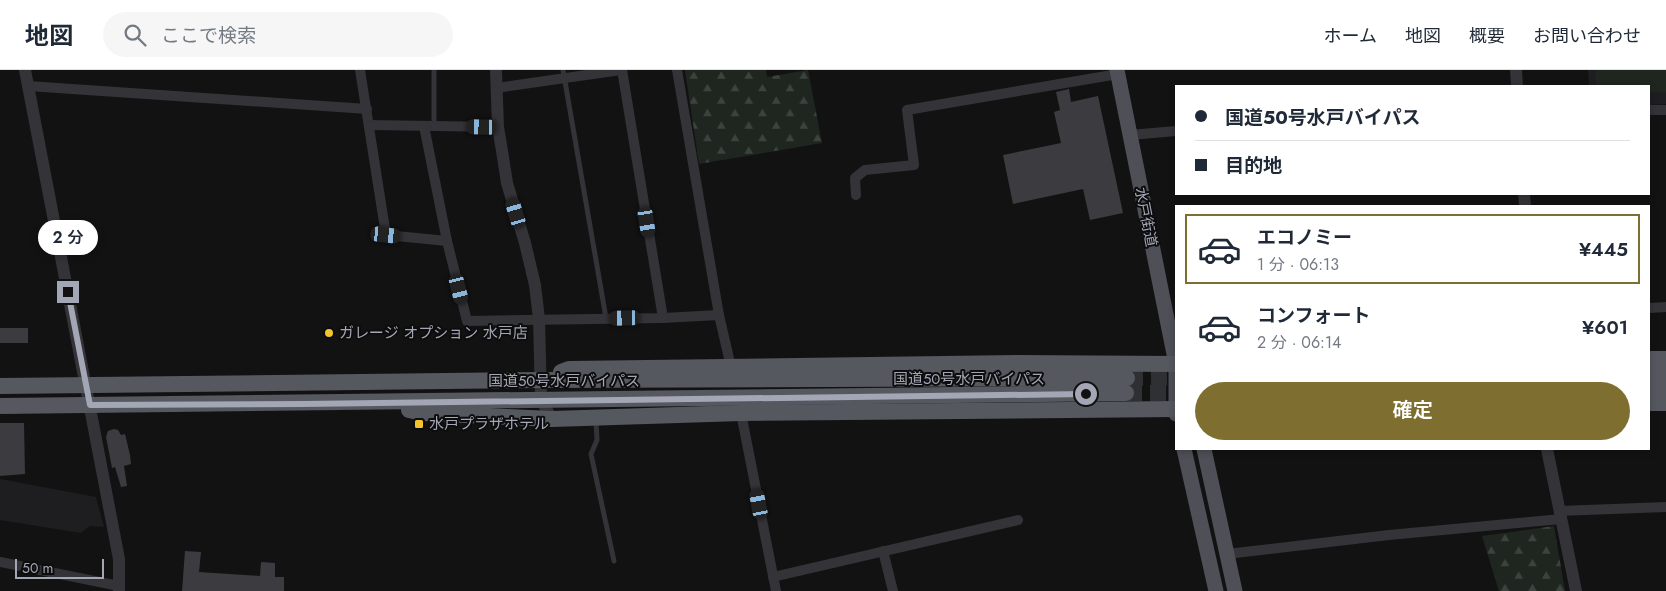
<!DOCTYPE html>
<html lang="ja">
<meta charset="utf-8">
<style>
body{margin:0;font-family:Jost,"Noto Sans JP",sans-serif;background:#f6f6f7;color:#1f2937;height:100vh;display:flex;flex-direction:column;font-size:19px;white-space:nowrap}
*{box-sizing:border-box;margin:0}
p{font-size:16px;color:#747a83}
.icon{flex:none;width:28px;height:28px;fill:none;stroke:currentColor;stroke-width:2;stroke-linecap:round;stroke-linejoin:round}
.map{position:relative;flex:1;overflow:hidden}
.details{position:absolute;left:1175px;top:135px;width:475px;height:245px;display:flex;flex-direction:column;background:#fff;border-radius:0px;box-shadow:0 2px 8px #0003}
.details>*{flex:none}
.guide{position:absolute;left:1175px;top:15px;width:475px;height:110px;border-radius:0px;box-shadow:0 2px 8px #0003;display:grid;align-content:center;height:110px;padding:0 20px;background:#fff}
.scale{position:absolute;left:15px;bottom:12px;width:89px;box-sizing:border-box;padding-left:5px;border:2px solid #a3a6b4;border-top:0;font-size:14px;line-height:18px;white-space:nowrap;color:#a3a6b4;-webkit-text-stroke:4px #0d0d0e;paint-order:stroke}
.end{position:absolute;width:22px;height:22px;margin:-11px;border:6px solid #a3a6b4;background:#111;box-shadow:0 0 0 2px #111}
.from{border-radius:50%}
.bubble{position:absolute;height:35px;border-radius:18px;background:#fff;box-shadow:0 2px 8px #0003;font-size:16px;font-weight:600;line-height:35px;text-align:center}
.car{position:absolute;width:15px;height:30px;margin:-15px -8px;border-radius:6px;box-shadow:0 0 4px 1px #0007;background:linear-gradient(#222 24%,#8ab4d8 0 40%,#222 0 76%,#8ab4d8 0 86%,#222 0)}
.guide b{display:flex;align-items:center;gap:18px;height:48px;font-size:19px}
.guide b+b{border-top:1px solid #e0e1e3}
.guide i{width:12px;height:12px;background:#1f2937}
ul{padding:9px 0 0;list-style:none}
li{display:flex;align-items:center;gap:15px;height:70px;margin:0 10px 8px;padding:0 10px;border:2px solid transparent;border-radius:0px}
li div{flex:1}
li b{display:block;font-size:19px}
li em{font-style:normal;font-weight:600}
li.active{border-color:#7e6f31}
li>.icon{width:45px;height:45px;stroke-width:1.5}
.cta{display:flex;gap:10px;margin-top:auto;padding:10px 20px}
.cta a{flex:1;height:58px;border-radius:30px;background:#7e6f31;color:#fff;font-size:20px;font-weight:600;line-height:58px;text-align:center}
header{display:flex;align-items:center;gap:30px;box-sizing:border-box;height:70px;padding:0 25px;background:#fff;border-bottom:1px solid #e0e1e3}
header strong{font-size:24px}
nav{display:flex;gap:28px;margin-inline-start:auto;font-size:18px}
.search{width:350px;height:45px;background:#f6f6f7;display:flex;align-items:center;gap:12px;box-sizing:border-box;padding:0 18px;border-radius:28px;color:#747a83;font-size:19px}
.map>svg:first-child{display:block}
.built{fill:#1e1e20}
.forest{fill:url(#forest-firs)}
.green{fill:#1e261f}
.building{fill:#3c3b40}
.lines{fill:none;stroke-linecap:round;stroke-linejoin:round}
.trunk-tunnel{stroke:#2f3033;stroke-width:16;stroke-dasharray:16 8;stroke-linecap:butt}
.service{stroke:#333338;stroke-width:5}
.minor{stroke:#333338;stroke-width:10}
.tertiary{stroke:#333338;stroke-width:12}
.primary{stroke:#4e4f57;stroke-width:15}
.trunk{stroke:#565860;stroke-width:16}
.route{stroke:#a3a6b4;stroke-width:6}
.poi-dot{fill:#f3c52a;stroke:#0d0d0e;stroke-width:2}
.labels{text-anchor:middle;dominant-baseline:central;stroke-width:4;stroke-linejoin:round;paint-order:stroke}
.street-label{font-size:15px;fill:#a3a6b4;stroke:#0d0d0e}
.poi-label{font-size:15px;fill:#a3a6b4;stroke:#0d0d0e;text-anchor:start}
</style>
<header>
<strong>地図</strong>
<div class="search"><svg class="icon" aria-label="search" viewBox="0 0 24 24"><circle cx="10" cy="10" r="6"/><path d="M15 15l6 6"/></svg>ここで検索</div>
<nav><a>ホーム</a><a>地図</a><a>概要</a><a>お問い合わせ</a></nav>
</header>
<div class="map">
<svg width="1666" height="521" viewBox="0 0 1666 521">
<defs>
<pattern id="forest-firs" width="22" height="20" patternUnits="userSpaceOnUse" patternTransform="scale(1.25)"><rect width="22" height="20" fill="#1e261f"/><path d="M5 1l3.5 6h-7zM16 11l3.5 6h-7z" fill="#3c423d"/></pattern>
</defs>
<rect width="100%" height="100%" fill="#121213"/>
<g class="built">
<path d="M 1588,0 L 1666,0 L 1666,34 L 1649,35 L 1649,16 L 1589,16 Z"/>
<path d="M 0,409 L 96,427 L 104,457 L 90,456 L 81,463 L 0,450 Z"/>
</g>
<g class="forest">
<path d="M 685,0 L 766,0 L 767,7 L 808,0 L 822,73 L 699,94 Z"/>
<path d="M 1554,456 L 1565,521 L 1499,521 L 1482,466 Z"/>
</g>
<path class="green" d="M 1595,0 L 1666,0 L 1666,22 L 1649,22 L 1649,16 L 1596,16 Z"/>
<g class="building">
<path d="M 1069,19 L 1071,32 L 1098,26 L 1123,143 L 1090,150 L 1083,119 L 1013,134 L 1003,85 L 1061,73 L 1054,42 L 1060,40 L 1056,22 Z"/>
<rect x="0" y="258" width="28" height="15"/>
<path d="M 0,353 L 24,353 L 25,404 L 0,406 Z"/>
<path d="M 114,359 L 118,360 L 121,365 L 125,364 L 130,385 L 131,394 L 124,396 L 127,416 L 121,417 L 115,397 L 112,398 L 106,367 L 108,361 Z"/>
<path d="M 185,481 L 201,482 L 199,502 L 260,506 L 261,492 L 275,493 L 275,507 L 284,507 L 284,521 L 182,521 Z"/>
</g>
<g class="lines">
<g class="trunk-tunnel">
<path d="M 1127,308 L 1176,307"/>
<path d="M 1126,323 L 1176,323"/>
</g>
<g class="service">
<path d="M 563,0 L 606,248"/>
<path d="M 434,56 L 434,0"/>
<path d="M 596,351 L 597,370 L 591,384 L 614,491"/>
</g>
<g class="minor">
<path d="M 360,0 L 386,165 L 447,171 L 467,251 L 663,248 L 719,245"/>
<path d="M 622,0 L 663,248"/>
<path d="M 677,0 L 719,245 L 731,297"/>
<path d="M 28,16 L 367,39"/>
<path d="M 496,18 L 621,0"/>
<path d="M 1649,40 L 1666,40"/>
<path d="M 369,55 L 498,57"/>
<path d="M 424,56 L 447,171"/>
<path d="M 1130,65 L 1176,61"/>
<path d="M 856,125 L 855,108 L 865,100 L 914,95 L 907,40 L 1118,4"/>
<path d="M 1649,238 L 1666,237"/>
<path d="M 741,343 L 776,521"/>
<path d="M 1559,441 L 1666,437"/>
<path d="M 883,481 L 893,521"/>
<path d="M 1227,484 L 1389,465 L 1561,449"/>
<path d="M 0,492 L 119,516"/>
<path d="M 773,507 L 1018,450"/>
</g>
<g class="tertiary">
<path d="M 25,0 L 119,489 L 119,521"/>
<path d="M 496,0 L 498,57 L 502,81 L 507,113 L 525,173 L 535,215 L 539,249 L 541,330 L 552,349"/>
<path d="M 1516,0 L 1517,16"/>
<path d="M 1524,124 L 1525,136"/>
<path d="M 1547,379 L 1576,521"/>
</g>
<g class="primary">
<path d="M 1117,0 L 1176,294"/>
<path d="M 1176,294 L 1176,344"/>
<path d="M 1184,379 L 1216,521"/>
<path d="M 1204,379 L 1235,521"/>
</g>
<g class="trunk">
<path d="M 1649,289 L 1666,289"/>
<path d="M 561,302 L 569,299 L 1016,293 L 1176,294"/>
<path d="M 1649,303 L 1666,303"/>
<path d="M 0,316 L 540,310 L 1127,308"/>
<path d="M 1649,319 L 1666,319"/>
<path d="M 1649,333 L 1666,333"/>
<path d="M 0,336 L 1126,323"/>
<path d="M 409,340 L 422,343 L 552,349 L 741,343 L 1176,339"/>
</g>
</g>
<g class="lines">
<path class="route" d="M 68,222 L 90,335 L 303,334 L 1086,324"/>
</g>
<g class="poi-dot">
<circle cx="329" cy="263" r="5"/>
<rect x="414" y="349" width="10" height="10" rx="2.5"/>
</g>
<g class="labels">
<g class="street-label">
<text transform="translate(1146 147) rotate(79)">水戸街道</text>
<text x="969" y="309">国道50号水戸バイパス</text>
<text x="564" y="311">国道50号水戸バイパス</text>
</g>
<g class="poi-label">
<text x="339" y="263">ガレージ オプション 水戸店</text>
<text x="429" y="354">水戸プラザホテル</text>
</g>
</g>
</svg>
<div class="scale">50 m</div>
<i class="end from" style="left:1086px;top:324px"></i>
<i class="end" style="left:68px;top:222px"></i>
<div class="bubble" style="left:38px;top:150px;width:60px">2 分</div>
<i class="car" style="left:482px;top:57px;rotate:271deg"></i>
<i class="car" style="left:516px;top:143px;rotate:343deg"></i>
<i class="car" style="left:647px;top:152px;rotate:171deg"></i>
<i class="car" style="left:386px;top:165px;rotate:96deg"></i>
<i class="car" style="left:459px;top:219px;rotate:166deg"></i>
<i class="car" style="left:625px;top:248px;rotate:269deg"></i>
<i class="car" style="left:759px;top:434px;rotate:349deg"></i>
<div class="guide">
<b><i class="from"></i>国道50号水戸バイパス</b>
<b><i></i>目的地</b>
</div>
<section class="details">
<ul>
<li class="active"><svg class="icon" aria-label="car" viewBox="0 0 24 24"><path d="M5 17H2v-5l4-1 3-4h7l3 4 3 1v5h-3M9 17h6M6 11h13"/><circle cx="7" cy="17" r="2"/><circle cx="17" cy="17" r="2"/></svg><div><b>エコノミー</b><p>1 分 · 06:13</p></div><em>¥445</em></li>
<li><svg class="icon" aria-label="car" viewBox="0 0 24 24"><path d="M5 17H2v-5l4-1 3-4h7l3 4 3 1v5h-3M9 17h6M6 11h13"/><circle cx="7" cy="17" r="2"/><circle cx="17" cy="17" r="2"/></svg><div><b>コンフォート</b><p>2 分 · 06:14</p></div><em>¥601</em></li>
</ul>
<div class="cta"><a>確定</a></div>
</section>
</div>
